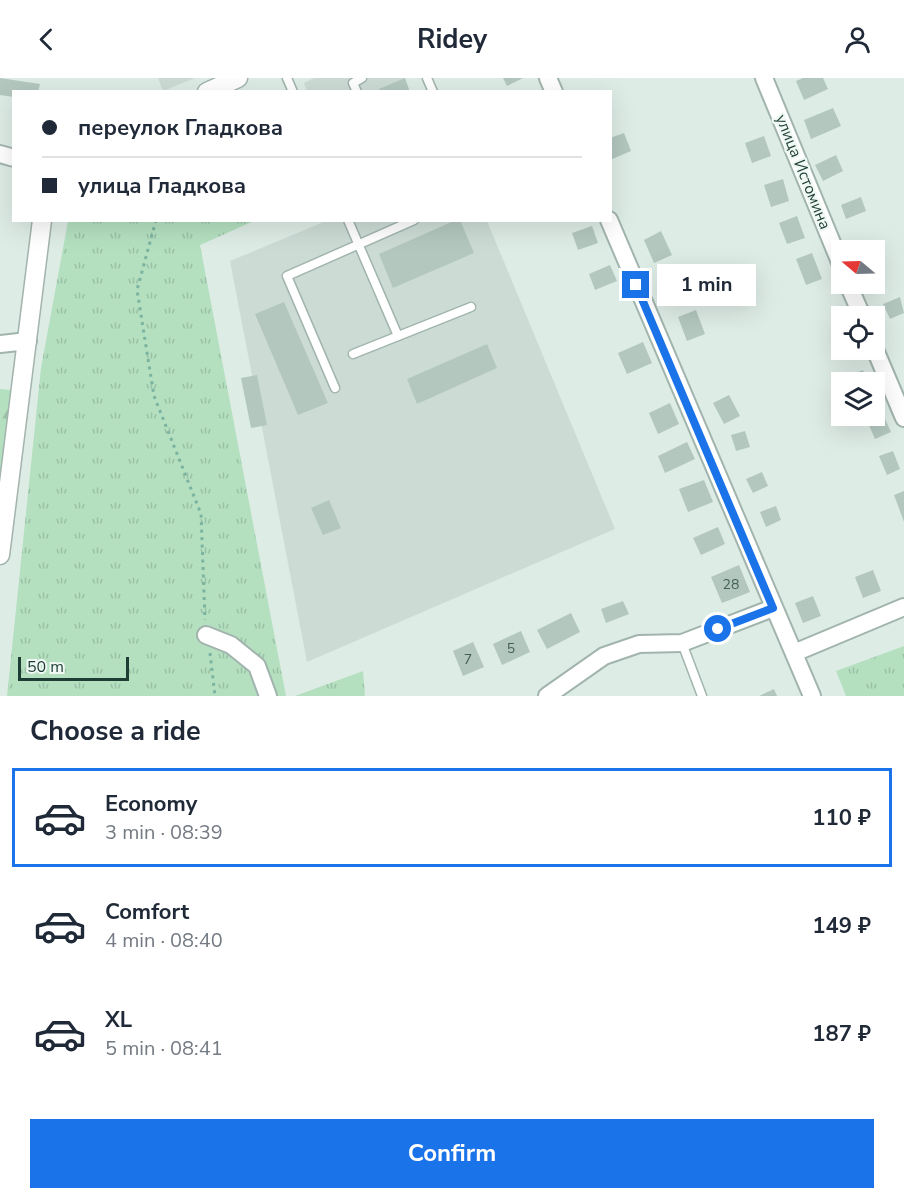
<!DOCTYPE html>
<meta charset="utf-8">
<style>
body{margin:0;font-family:"Nunito Sans",sans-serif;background:#f2f2f3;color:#1f2937;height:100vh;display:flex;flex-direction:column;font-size:22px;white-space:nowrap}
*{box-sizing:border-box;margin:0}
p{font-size:20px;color:#747a83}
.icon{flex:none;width:33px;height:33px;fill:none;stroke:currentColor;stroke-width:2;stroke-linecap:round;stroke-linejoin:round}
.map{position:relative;height:618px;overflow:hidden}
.panel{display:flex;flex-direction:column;background:#fff;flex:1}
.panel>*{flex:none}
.hud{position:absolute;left:12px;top:12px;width:600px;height:132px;border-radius:0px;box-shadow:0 6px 24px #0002;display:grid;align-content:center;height:132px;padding:0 30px;background:#fff}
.needle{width:39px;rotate:289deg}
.fabs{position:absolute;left:831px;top:162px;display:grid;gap:12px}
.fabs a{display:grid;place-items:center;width:54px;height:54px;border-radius:0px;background:#fff;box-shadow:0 6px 24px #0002;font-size:30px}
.scale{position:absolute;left:18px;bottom:15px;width:111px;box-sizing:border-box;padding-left:6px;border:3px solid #1e3e35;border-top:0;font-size:16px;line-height:21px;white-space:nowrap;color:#1e3e35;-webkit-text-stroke:4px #eff8f3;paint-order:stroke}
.end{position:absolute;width:27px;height:27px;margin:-14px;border:8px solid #1a73e8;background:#fff;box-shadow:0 0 0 3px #fff}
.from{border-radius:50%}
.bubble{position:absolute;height:42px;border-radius:0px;background:#fff;box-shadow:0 6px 24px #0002;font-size:20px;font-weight:700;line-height:42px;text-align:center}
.hud b{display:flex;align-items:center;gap:21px;height:57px;font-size:22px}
.hud b+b{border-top:2px solid #e0e1e3}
.hud i{width:15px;height:15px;background:#1f2937}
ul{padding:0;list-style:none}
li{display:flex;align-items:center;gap:18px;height:99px;margin:0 12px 9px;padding:0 18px;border:3px solid transparent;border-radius:0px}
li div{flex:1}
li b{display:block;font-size:22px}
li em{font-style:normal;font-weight:700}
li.selected{border-color:#1a73e8}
li>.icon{width:54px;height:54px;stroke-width:1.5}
h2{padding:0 30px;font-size:27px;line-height:72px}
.primary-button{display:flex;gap:12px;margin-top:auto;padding:12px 30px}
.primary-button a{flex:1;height:69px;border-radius:0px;background:#1a73e8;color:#fff;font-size:24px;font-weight:700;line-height:69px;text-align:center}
header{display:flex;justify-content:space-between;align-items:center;height:78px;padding:0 30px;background:#fff;font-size:27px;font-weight:700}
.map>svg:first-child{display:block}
.built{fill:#ccdcd5}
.grass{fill:url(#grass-tufts)}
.forest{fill:url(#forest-firs)}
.building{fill:#b3c7bf}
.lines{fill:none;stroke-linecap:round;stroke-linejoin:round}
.service-casing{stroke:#a1b4ad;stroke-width:11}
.minor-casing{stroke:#a1b4ad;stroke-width:20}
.tertiary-casing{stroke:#a1b4ad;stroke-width:21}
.path{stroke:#7bb3a1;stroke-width:3;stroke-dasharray:3 4.5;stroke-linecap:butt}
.service{stroke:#fff;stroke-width:8}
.minor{stroke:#fff;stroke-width:16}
.tertiary{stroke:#fff;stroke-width:18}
.route{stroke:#1a73e8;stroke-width:8}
.labels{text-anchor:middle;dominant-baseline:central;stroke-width:4.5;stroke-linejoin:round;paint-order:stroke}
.number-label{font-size:14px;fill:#436058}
.street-label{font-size:16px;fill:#1e3e35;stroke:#eff8f3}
</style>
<header><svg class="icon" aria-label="back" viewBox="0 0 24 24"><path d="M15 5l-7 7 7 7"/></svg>Ridey<svg class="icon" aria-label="person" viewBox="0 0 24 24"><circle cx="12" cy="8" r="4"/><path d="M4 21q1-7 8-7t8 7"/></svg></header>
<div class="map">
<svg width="904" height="618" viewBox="0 0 904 618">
<defs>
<pattern id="grass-tufts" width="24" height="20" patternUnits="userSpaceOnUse" patternTransform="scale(1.5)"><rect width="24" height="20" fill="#b4e0c0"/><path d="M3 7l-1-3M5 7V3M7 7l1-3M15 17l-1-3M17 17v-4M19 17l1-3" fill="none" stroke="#9ac1a6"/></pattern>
<pattern id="forest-firs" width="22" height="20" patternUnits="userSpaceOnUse" patternTransform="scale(1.5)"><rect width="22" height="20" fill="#b4e0c0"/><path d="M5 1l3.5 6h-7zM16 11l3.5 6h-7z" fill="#9ac1a6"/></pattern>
</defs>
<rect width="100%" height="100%" fill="#deece6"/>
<g class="built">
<path d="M 158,0 L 195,0 L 163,13 Z"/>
<path d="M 314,0 L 404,0 L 409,13 L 307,13 L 304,5 Z"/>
<path d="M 326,143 L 487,143 L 615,451 L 307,584 L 230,183 Z"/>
</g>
<g class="grass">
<path d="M 68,143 L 254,143 L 200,167 L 286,618 L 7,618 L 41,290 Z"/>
<path d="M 904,568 L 904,618 L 846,618 L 836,593 Z"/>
<path d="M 363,593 L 365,618 L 295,618 Z"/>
</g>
<path class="forest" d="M 0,311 L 12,312 L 0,404 Z"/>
<g class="building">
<path d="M 0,0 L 40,6 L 38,14 L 14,14 L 14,19 L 0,17 Z"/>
<path d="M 405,0 L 410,14 L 380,14 L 379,11 Z"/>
<path d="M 503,0 L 523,0 L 507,8 Z"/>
<path d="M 803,0 L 823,0 L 828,11 L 804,22 L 796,3 Z"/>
<path d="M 833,30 L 841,48 L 811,61 L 804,42 Z"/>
<path d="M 624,55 L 631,73 L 610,82 L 610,60 Z"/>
<path d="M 764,58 L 771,78 L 752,85 L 745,65 Z"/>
<path d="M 836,77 L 843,93 L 823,103 L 815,87 Z"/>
<path d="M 783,101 L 789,123 L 771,129 L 764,107 Z"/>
<path d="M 861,119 L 866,133 L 846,141 L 841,127 Z"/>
<path d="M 797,138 L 805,160 L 787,166 L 779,145 Z"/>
<path d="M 456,142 L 460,142 L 474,175 L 393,210 L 379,176 Z"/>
<path d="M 592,148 L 598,165 L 578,172 L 572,155 Z"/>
<path d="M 661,153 L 672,177 L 654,185 L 644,162 Z"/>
<path d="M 812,175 L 822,201 L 806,207 L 796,181 Z"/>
<path d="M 610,187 L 617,203 L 595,212 L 589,196 Z"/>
<path d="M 677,189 L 689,212 L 673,220 L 661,197 Z"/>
<path d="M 900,219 L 904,235 L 890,241 L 883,226 Z"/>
<path d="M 284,224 L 328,325 L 298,337 L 255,236 Z"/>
<path d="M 696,232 L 705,256 L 687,263 L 678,239 Z"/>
<path d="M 643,264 L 652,285 L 627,296 L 618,275 Z"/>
<path d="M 487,266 L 497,290 L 417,326 L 407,301 Z"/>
<path d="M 863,292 L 867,304 L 848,304 L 845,299 Z"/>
<path d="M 257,297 L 267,347 L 251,350 L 241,300 Z"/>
<path d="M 729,317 L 740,338 L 724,346 L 713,325 Z"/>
<path d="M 874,317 L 891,354 L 875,361 L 865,338 L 874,338 Z"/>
<path d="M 670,325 L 679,346 L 658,356 L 649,335 Z"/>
<path d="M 745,353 L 750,369 L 736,373 L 731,357 Z"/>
<path d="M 687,364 L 695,381 L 665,395 L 658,378 Z"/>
<path d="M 893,373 L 900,391 L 887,397 L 879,378 Z"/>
<path d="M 762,394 L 768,408 L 753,415 L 746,401 Z"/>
<path d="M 704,402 L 713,424 L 688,434 L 679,411 Z"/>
<path d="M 904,413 L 904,444 L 894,417 Z"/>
<path d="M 329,422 L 341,450 L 323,457 L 311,430 Z"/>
<path d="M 776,428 L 781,442 L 766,449 L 760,434 Z"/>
<path d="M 718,449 L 725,466 L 701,477 L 693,460 Z"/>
<path d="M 739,487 L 750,514 L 722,525 L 711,499 Z"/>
<path d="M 873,492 L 881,513 L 863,520 L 855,499 Z"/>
<path d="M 813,518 L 821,538 L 803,545 L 795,525 Z"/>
<path d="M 623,523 L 629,536 L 606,545 L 601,531 Z"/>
<path d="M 571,535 L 580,554 L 547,571 L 537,552 Z"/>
<path d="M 521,553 L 530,574 L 502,587 L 493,566 Z"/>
<path d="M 473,564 L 484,589 L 463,598 L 453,573 Z"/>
<path d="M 774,611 L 777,618 L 759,618 Z"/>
</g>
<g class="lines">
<defs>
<g id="service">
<path d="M 287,0 L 293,14"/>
<path d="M 427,0 L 433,14"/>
<path d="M 357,14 L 353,5 L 362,0"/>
<path d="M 348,142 L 398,258"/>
<path d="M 353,276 L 471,229"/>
<path d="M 335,310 L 287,198 L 414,142"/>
<path d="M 682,565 L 702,618"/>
</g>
<g id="minor">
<path d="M 548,0 L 554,14"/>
<path d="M 764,0 L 842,189"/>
<path d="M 0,76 L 14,80"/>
<path d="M 609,142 L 812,618"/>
<path d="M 848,206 L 862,238"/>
<path d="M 0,266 L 28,263"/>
<path d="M 874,269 L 904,340"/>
<path d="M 206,557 L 231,567 L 257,588 L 268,618"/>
<path d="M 794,575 L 904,529"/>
<path d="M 547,618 L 604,578 L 639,566 L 682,565 L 773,530"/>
</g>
<g id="tertiary">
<path d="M 207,14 L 238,0"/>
<path d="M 0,477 L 42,142"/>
</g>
</defs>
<use href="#service" class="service-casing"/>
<use href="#minor" class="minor-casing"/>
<use href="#tertiary" class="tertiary-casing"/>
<g class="path">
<path d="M 156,142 L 137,212 L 154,318 L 201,436 L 205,542"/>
<path d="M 210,575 L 215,618"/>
</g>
<use href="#service" class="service"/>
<use href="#minor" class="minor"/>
<use href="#tertiary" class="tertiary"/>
</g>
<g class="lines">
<path class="route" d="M 636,207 L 773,530 L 718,551"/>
</g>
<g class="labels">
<g class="number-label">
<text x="731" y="506">28</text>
<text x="511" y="570">5</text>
<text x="468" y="581">7</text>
</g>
<g class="street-label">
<text transform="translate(803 94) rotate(68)">улица Истомина</text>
</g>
</g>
</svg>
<div class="fabs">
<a><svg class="needle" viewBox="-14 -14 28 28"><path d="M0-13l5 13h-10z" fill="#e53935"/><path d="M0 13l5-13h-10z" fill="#747a83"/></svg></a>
<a><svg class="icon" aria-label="locate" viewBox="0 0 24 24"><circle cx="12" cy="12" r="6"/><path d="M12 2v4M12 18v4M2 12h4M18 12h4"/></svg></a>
<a><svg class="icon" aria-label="layers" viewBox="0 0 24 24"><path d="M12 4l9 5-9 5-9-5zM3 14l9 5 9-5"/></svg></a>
</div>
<div class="scale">50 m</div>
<i class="end from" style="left:718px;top:551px"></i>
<i class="end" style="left:636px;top:207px"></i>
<div class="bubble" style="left:657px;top:186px;width:99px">1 min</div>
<div class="hud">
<b><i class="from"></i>переулок Гладкова</b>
<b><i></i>улица Гладкова</b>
</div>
</div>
<section class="panel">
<h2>Choose a ride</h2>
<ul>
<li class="selected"><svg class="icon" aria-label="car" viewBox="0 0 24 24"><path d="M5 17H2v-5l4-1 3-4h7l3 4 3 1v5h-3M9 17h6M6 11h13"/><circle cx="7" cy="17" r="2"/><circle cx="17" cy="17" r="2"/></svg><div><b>Economy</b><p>3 min · 08:39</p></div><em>110 ₽</em></li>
<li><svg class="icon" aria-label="car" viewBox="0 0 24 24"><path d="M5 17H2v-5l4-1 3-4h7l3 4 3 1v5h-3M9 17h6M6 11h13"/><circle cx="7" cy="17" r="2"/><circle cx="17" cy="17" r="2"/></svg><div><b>Comfort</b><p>4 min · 08:40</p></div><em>149 ₽</em></li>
<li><svg class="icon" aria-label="car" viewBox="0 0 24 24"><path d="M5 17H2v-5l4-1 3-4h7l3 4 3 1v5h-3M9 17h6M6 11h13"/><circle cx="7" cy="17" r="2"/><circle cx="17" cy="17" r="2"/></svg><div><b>XL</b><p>5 min · 08:41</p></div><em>187 ₽</em></li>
</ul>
<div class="primary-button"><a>Confirm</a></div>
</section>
